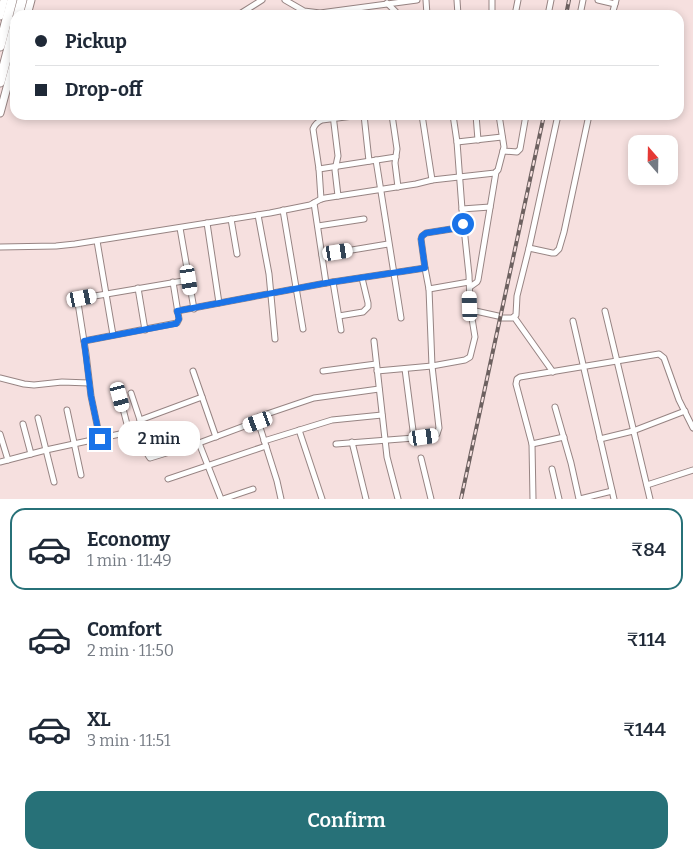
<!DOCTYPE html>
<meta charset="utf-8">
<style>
body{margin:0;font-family:Bitter,serif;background:#f2f2f3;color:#1f2937;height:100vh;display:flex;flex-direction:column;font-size:19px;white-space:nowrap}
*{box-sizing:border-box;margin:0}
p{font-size:16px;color:#747a83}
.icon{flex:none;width:28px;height:28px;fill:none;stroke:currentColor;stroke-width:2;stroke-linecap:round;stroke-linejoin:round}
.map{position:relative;height:499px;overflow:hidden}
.panel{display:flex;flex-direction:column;background:#fff;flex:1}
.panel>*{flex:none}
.guide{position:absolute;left:10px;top:10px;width:674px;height:110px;border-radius:15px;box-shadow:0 2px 8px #0003;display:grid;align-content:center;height:110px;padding:0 25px;background:#fff}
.needle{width:32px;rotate:340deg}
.tools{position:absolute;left:628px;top:135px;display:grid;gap:10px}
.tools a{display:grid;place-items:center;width:50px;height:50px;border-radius:10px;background:#fff;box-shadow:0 2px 8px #0003;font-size:25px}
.end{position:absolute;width:22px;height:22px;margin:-11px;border:6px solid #1a73e8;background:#fff;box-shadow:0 0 0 2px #fff}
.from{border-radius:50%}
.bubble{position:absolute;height:35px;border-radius:15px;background:#fff;box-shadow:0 2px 8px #0003;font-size:16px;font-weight:600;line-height:35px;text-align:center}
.car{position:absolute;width:15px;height:30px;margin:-15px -8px;border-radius:6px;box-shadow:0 0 4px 1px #0007;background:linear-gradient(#fff 24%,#345 0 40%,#fff 0 76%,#345 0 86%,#fff 0)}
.guide b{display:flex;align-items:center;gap:18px;height:48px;font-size:19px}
.guide b+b{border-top:1px solid #e0e1e3}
.guide i{width:12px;height:12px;background:#1f2937}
ul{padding:9px 0 0;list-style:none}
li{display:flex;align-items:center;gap:15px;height:82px;margin:0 10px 8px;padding:0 15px;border:2px solid transparent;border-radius:15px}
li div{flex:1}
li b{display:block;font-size:19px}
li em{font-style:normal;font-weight:600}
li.on{border-color:#277178}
li>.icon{width:45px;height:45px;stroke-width:1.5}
.cta{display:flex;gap:10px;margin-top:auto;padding:10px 25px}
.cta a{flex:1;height:58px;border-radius:15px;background:#277178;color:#fff;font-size:20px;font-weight:600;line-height:58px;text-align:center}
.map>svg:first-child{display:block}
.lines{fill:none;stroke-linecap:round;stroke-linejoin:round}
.street-casing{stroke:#978483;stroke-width:7}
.secondary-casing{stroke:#978483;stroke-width:9}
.highway-casing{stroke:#978483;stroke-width:11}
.street{stroke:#fff;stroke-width:5}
.secondary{stroke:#fff;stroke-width:7}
.highway{stroke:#fff;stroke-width:9}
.rail-casing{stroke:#6d6160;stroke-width:4}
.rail{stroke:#f6e0df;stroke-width:2;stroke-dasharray:5.5;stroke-linecap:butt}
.route{stroke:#1a73e8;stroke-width:6}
</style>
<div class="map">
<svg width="693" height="499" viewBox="0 0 693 499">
<rect width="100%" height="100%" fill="#f6e0df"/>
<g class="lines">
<defs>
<g id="street">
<path d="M 285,0 L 304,11 L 320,13 L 417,0"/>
<path d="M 426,0 L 427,15"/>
<path d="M 457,0 L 458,15"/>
<path d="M 492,0 L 492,15"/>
<path d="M 598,0 L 615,4"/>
<path d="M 387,3 L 399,15"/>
<path d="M 238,15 L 262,0"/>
<path d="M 515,15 L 518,0"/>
<path d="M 548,15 L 551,0"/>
<path d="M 580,15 L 583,0"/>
<path d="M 612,15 L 616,0"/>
<path d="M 333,115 L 338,156 L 335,170 L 338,196"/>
<path d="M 364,115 L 369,161"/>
<path d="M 392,115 L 397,149 L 395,163 L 398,187"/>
<path d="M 422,115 L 432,180"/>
<path d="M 476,115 L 478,140"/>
<path d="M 457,142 L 502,137"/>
<path d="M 503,151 L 517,152 L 520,149 L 526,115"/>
<path d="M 376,160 L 401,318"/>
<path d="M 319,169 L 396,157"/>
<path d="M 321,199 L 319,169 L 313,129 C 315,124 317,122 322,120 L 361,115"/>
<path d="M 314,203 L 326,283"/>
<path d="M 462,209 L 490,207"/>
<path d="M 283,210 L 303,329"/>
<path d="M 258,215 L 269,274 L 275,339"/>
<path d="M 231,219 L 237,254"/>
<path d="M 207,223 L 219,303"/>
<path d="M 318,226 L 364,219"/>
<path d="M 180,228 L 194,309"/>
<path d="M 97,241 L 113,335"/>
<path d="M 0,247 L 56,246 L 75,244 L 270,213 L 310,205 L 321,199 L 325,198 L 416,184 L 432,180 L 495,173 L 498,170 L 504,147 L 499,115"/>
<path d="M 529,248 L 552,253 L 555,253 L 559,249 L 564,232 L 589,115"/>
<path d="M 322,255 L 388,244"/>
<path d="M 333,282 L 341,330"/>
<path d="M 470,287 L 477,282 L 478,280 L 496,172"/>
<path d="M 138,288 L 145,330"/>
<path d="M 429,289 L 469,282"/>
<path d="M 471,310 L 498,316"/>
<path d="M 177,311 L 326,283 L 425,268"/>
<path d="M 605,311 L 650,499"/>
<path d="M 339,316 L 363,312 L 368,307 L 368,303 L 362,278"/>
<path d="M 514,317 L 553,372"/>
<path d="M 502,318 L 512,318 L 516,315 L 517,296 L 529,248 L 558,115"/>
<path d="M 573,321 L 614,499"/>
<path d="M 84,341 L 177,323 L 179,319 L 173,282"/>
<path d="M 374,341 L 387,457 L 398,499"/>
<path d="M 405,369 L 414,438"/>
<path d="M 193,371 L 216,437"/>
<path d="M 323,371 L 376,364"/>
<path d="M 377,371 L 432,366 L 465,360 L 470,357 L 475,337 L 470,306 L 469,275 L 462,209 L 457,142 L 453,115"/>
<path d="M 0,378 L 24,384 L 34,385 L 62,382 L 89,383"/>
<path d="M 131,393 L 143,429 L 148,455 L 150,458 L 199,443 L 258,421"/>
<path d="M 120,397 L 129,432"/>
<path d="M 555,407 L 571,463 L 579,499"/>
<path d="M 67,410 L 81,475"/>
<path d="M 38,418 L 54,482"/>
<path d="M 140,420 L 202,397"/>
<path d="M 23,424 L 31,454"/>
<path d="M 299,430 L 322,499"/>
<path d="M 0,434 L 8,460"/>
<path d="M 100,439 L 91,396 L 86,354 L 78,303 L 79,300 L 83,298 L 189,280"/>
<path d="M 600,439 L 633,431 L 685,411"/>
<path d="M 264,441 L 332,420 L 382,415"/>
<path d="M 352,442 L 366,499"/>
<path d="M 199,443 L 221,499"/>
<path d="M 336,444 L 414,438 L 434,435 L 437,434 L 439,428 L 432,366 L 429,289 L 425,268 L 421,239 L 422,236 L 426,233 L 464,227"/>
<path d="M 532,444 L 564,437"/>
<path d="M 421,458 L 431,499"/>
<path d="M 0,462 L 46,450 L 143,429"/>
<path d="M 552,469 L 559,499"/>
<path d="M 168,479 L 266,446"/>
<path d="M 647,485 L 693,470"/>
<path d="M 223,499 L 253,489"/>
<path d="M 281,499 L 277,481 L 258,421 L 258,417 L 314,398 L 379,389"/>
<path d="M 533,499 L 532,444 L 516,384 L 517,379 L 520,377 L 659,354 L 664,358 L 679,400 L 693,428"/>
<path d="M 580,499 L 612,491"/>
</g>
<g id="secondary">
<path d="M 27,15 L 31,0"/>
<path d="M 0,16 L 4,0"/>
<path d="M 0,113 L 15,58"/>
</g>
<g id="highway">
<path d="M 18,15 L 22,0"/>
<path d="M 0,46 L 12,0"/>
<path d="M 0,82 L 15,25"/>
</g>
</defs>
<use href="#street" class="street-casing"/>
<use href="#secondary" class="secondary-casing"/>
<use href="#highway" class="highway-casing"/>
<use href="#street" class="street"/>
<use href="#secondary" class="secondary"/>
<use href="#highway" class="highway"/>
<defs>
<g id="rail">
<path d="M 566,15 L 569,0"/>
<path d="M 461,499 L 544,115"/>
</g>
</defs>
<use href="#rail" class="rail-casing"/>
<use href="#rail" class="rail"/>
</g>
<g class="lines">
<path class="route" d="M 100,439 L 91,396 L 84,341 L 174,324 L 176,324 L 179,319 L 177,311 L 326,283 L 425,268 L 421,239 L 422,236 L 426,233 L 464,227 L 463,224"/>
</g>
</svg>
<div class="tools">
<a><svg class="needle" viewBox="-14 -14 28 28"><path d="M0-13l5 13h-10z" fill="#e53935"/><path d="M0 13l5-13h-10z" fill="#747a83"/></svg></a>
</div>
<i class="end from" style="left:463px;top:224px"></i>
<i class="end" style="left:100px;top:439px"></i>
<div class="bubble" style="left:118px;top:421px;width:82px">2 min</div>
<i class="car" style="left:338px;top:252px;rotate:81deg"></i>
<i class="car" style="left:189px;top:280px;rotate:171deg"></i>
<i class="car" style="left:82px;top:298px;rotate:79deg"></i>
<i class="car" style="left:470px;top:306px;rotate:358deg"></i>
<i class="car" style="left:120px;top:397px;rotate:165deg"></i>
<i class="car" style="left:258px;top:422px;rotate:250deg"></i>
<i class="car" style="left:424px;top:437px;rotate:82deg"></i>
<div class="guide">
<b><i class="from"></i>Pickup</b>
<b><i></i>Drop-off</b>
</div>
</div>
<section class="panel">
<ul>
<li class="on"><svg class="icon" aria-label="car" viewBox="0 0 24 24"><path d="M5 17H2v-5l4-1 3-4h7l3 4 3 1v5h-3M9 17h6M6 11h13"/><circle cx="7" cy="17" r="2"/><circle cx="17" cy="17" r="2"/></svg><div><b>Economy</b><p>1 min · 11:49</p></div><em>₹84</em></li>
<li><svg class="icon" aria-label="car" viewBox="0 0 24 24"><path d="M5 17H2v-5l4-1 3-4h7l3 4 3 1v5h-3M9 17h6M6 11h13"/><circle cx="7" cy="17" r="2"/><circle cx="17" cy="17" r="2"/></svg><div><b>Comfort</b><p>2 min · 11:50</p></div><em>₹114</em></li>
<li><svg class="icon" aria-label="car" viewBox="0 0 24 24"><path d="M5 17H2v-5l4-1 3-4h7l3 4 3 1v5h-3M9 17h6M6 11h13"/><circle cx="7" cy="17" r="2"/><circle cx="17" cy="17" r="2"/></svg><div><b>XL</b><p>3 min · 11:51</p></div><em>₹144</em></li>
</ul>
<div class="cta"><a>Confirm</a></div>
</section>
